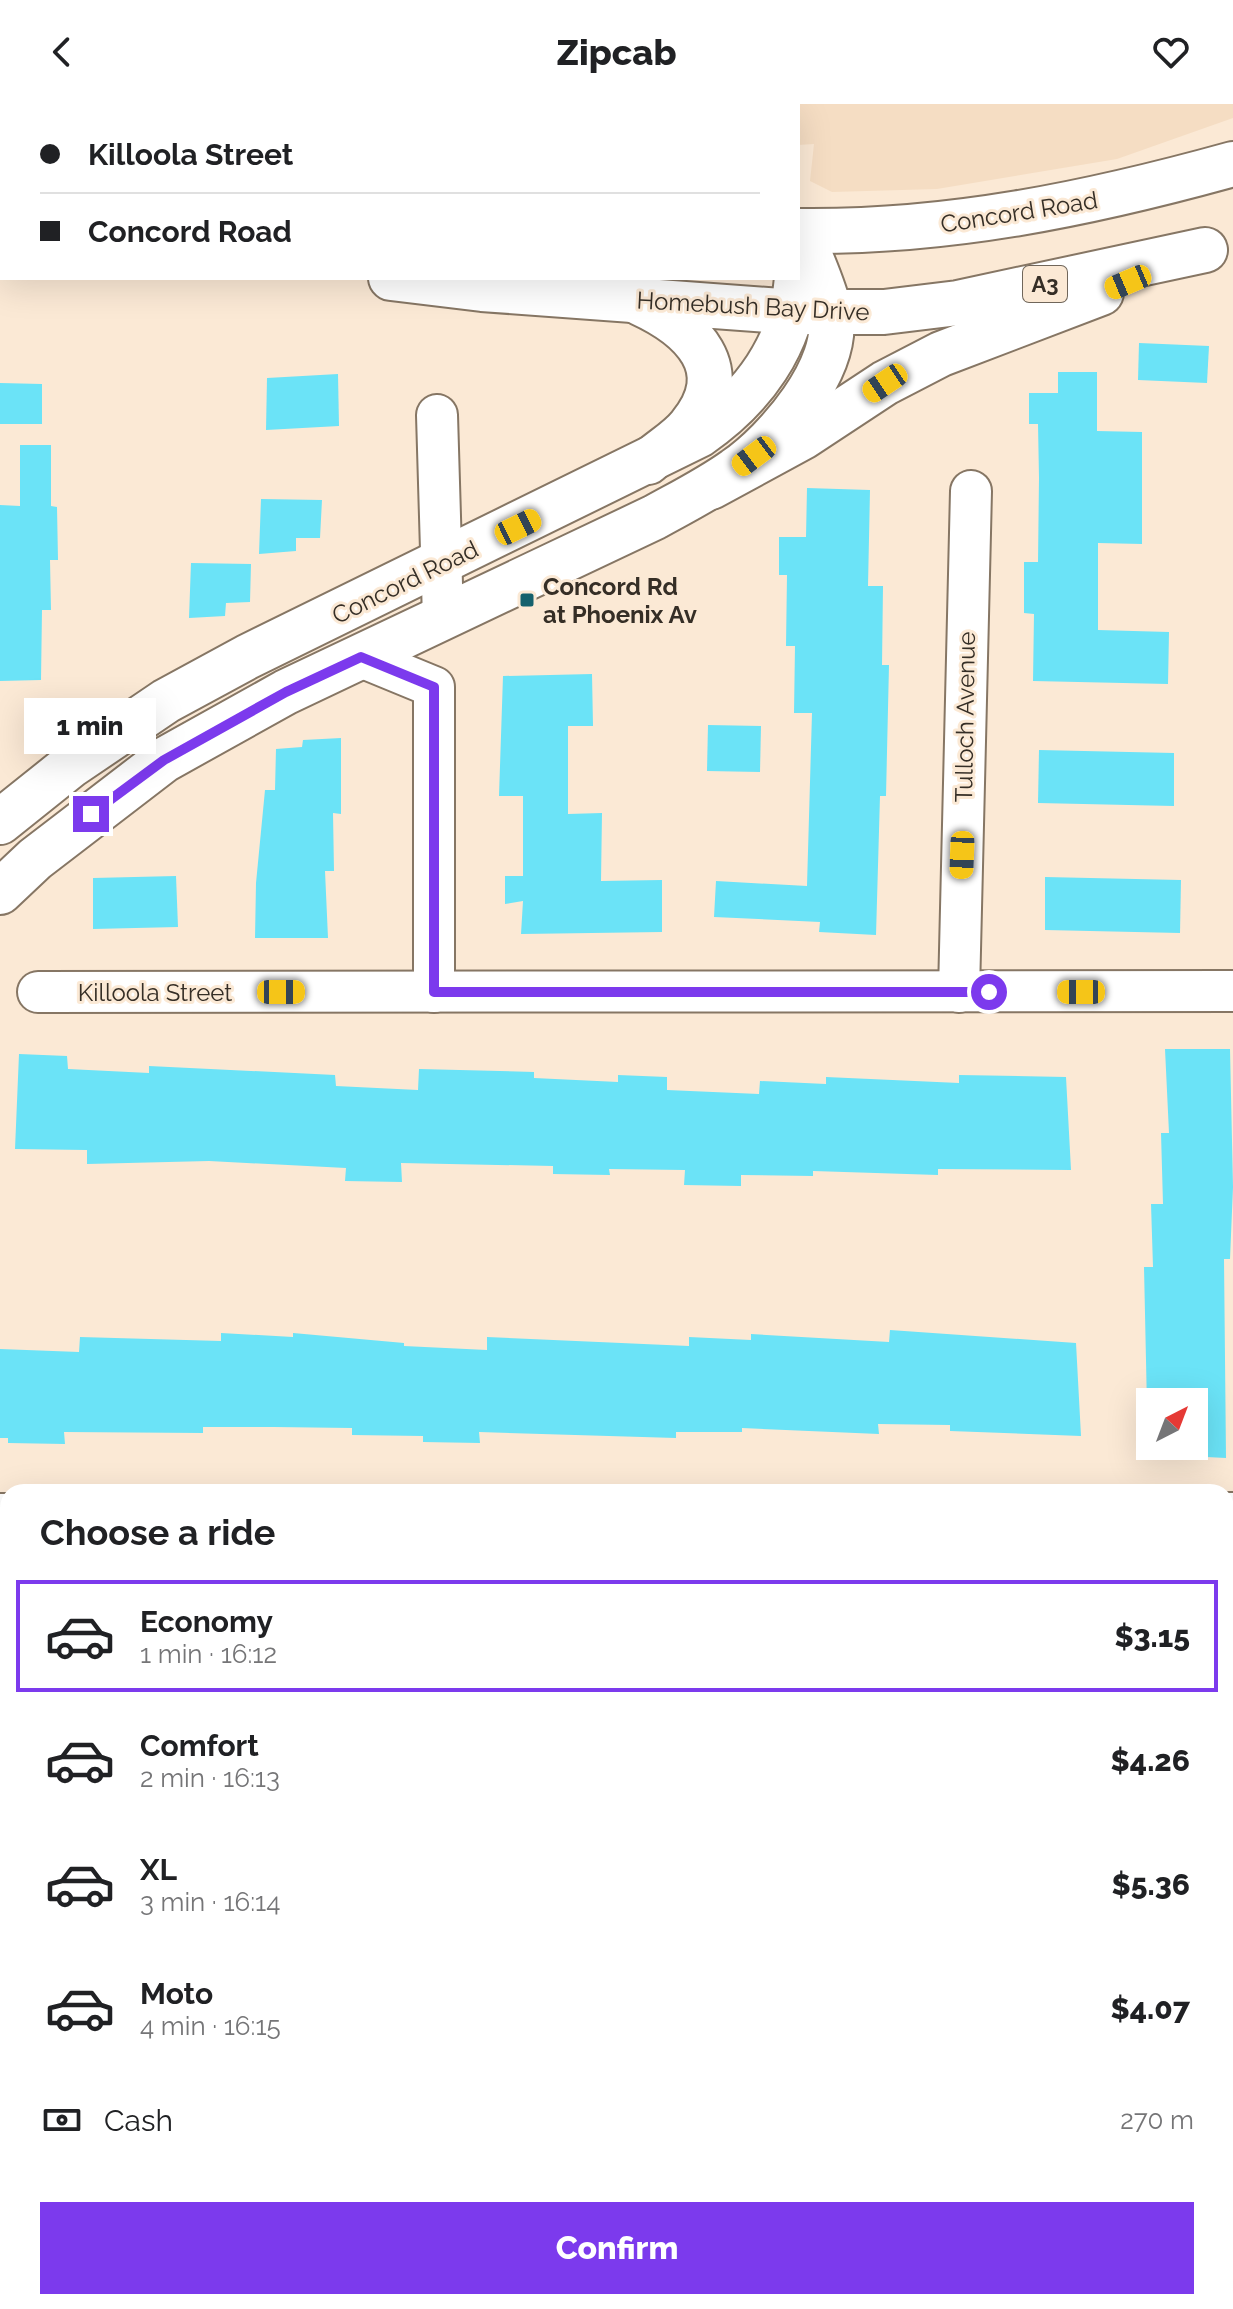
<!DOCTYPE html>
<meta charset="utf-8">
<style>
body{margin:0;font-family:Raleway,sans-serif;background:#f6f6f6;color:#202124;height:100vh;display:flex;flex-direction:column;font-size:30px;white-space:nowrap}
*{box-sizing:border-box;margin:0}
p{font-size:26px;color:#757577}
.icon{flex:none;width:44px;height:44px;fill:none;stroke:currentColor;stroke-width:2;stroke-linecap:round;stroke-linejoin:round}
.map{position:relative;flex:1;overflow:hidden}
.drawer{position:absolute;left:0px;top:1380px;width:1234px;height:826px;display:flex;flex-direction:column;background:#fff;border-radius:24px 24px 0 0;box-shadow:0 8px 32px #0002}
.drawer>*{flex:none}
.top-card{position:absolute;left:0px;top:0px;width:800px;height:176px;box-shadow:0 8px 32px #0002;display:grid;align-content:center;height:176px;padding:0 40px;background:#fff}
.needle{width:52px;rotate:42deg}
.buttons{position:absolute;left:1136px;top:1284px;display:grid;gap:16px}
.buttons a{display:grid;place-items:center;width:72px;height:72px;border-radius:0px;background:#fff;box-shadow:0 8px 32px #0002;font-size:40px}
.end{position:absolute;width:36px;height:36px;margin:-18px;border:10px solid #7c3aed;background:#fff;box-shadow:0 0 0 4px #fff}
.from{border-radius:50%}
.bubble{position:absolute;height:56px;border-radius:0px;background:#fff;box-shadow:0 8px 32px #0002;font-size:26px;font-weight:800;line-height:56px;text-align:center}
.car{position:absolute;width:24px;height:48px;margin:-24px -12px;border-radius:10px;box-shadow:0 0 6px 2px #0007;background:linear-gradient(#f5c518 24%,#345 0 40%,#f5c518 0 76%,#345 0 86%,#f5c518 0)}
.top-card b{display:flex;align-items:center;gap:28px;height:76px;font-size:30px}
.top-card b+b{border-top:2px solid #e0e0e0}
.top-card i{width:20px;height:20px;background:#202124}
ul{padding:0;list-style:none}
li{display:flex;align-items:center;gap:24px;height:112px;margin:0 16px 12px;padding:0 24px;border:4px solid transparent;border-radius:0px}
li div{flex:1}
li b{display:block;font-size:30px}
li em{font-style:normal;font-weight:800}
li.on{border-color:#7c3aed}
li>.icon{width:72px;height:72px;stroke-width:1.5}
h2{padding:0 40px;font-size:36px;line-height:96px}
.pay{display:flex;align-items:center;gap:20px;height:88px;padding:0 40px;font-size:30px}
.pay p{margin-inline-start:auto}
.primary-button{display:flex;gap:16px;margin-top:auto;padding:16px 40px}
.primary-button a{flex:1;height:92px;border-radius:0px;background:#7c3aed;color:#fff;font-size:32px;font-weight:800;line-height:92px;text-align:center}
header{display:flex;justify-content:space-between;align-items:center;height:104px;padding:0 40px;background:#fff;font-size:36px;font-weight:800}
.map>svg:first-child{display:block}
.built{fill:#f5ddc3}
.building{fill:#6be3f7;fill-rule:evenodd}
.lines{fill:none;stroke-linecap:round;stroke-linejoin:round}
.minor-casing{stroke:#867664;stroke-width:44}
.major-casing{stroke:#867664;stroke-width:48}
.highway-casing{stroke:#867664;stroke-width:48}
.minor{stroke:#fff;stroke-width:40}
.major{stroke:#fff;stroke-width:44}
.highway{stroke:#fff;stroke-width:44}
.route{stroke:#7c3aed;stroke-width:10}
.poi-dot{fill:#15616d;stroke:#fbe9d5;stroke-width:3}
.labels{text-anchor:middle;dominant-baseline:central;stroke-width:6;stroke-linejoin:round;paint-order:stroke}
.shield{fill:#fbe9d5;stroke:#70665a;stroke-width:2}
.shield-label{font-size:22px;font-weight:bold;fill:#352e26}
.street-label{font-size:24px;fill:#352e26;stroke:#fbe9d5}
.poi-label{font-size:24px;font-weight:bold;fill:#352e26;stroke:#fbe9d5;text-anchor:start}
</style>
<header><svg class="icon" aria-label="back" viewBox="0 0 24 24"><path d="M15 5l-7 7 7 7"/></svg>Zipcab<svg class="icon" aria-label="heart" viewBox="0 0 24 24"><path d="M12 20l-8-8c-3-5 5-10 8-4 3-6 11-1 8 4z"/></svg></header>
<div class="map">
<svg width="1233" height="2205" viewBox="0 0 1233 2205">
<rect width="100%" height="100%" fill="#fbe9d5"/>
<g class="built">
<path d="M 31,0 L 1233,0 L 1233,14 L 1117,55 L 937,85 L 832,88 L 810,77 L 814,40 L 798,41 L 798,2 Z"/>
<path d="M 1226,1973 L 1233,1973 L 1233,2205 L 1038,2205 L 1038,2198 L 1226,2198 Z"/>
</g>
<g class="building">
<path d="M 1139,239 L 1209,242 L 1207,279 L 1138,276 Z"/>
<path d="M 1058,268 L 1097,268 L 1097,327 L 1142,328 L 1142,440 L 1098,439 L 1098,526 L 1169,528 L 1168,580 L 1033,577 L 1034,510 L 1024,509 L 1024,458 L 1038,458 L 1039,374 L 1038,320 L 1029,320 L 1029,289 L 1058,289 Z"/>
<path d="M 338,270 L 339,322 L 266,326 L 267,274 Z"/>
<path d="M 0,279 L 42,280 L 42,320 L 0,320 Z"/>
<path d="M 20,341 L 51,341 L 51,402 L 57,403 L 58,456 L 50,456 L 51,506 L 42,506 L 41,576 L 0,577 L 0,401 L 20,402 Z"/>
<path d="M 807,384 L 870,386 L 868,482 L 883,482 L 882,561 L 889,561 L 886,692 L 880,692 L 876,831 L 819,828 L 820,818 L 714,813 L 716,777 L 807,782 L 812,609 L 794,609 L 795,542 L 786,542 L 787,471 L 779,471 L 779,433 L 806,433 Z"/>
<path d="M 261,395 L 322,396 L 320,434 L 296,434 L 296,447 L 259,450 Z"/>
<path d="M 191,459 L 251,460 L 250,498 L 226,499 L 225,512 L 189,514 Z"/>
<path d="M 592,570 L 593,622 L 568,622 L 568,710 L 602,709 L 601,777 L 662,776 L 662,828 L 521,830 L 523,797 L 505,800 L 505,772 L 523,772 L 523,692 L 499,692 L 503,572 Z"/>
<path d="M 708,621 L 761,622 L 760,668 L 707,667 Z"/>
<path d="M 341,634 L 341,710 L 333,709 L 334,767 L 325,767 L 328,834 L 255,834 L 256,779 L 265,686 L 275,686 L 276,645 L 302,643 L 303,636 Z"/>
<path d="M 1039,646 L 1174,649 L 1174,702 L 1038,699 Z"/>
<path d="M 176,772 L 178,823 L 93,825 L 93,774 Z"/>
<path d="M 1045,773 L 1181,776 L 1180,829 L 1045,826 Z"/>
<path d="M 1165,945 L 1230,945 L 1233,1083 L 1230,1155 L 1224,1155 L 1226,1354 L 1148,1350 L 1144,1163 L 1153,1163 L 1151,1100 L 1163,1100 L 1161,1029 L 1169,1029 ZM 1150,1298 L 1194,1298 L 1194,1342 L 1150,1342 Z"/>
<path d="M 19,950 L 67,952 L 68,965 L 149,969 L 149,962 L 335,971 L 336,982 L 418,986 L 419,965 L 534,968 L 534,974 L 618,978 L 618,971 L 667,973 L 667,986 L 759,990 L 760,977 L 826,980 L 826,973 L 959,979 L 959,971 L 1066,973 L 1071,1066 L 938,1065 L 938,1071 L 813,1067 L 813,1072 L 741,1071 L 741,1082 L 684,1081 L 685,1066 L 609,1065 L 610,1071 L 553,1070 L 553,1062 L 401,1059 L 402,1078 L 345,1077 L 346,1064 L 209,1057 L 87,1060 L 87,1046 L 15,1045 Z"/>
<path d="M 890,1226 L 1076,1239 L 1081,1332 L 950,1327 L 950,1321 L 878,1320 L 879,1330 L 742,1324 L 742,1328 L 676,1328 L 676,1334 L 479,1328 L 480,1339 L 423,1338 L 423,1332 L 352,1331 L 352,1324 L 274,1323 L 203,1323 L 203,1329 L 64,1328 L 65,1340 L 8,1339 L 8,1334 L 0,1334 L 0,1245 L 79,1248 L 80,1233 L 221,1237 L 221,1229 L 293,1233 L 293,1229 L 404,1239 L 404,1242 L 487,1246 L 487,1233 L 689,1242 L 689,1233 L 751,1236 L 751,1230 L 889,1238 Z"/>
</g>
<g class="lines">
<defs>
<g id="minor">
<path d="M 437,311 L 443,514"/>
<path d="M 361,553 L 434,583 L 434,888"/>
<path d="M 38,888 L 1233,887"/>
<path d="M 959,888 L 971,387"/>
<path d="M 1226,1409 L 1233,1409"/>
<path d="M 0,1410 L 8,1410"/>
<path d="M 1226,1939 L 1233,1939"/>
</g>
<g id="major">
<path d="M 0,718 L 70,662 L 166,597 L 247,553 L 699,331 C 753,294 792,241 797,174"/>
<path d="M 0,788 L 35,755 L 164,656 L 286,588 L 655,413 C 682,398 710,384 735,366 C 776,338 842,262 830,209 C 824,181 810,154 800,127"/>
<path d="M 0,1941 L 8,1941"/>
<path d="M 180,2198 L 181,2205"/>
</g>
<g id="highway">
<path d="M 0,38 L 2,39"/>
<path d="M 0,93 L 2,93"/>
<path d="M 798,127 C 948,129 1089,100 1233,60"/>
<path d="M 391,174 L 482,185 L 794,208 L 884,208 L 958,199 L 1205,146"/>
<path d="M 640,199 C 692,223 737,265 690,322 C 679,336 661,346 648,358"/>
<path d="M 711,383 L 803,333 L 885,279 L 941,250 L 1101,189"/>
</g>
</defs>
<use href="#minor" class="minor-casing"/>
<use href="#major" class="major-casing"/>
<use href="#highway" class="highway-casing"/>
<use href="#minor" class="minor"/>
<use href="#major" class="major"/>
<use href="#highway" class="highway"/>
</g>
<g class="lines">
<path class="route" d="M 91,710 L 164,656 L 286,588 L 361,553 L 434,583 L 434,888 L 989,888"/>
</g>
<rect class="poi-dot" x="519" y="488" width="16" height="16" rx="4"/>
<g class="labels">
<rect class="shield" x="1023" y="162" width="44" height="36" rx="6"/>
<g class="shield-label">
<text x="1045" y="180">A3</text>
</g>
<g class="street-label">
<text transform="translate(1019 108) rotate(-9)">Concord Road</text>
<text transform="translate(753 202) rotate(3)">Homebush Bay Drive</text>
<text transform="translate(405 478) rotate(-26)">Concord Road</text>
<text transform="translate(965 613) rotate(-89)">Tulloch Avenue</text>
<text x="155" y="888">Killoola Street</text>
</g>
<g class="poi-label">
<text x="543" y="482">Concord Rd<tspan x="543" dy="28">at Phoenix Av</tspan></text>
</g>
</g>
</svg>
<div class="buttons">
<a><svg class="needle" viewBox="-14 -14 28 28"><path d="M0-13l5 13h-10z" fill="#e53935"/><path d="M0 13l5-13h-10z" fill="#757577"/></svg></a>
</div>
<i class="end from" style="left:989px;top:888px"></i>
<i class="end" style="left:91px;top:710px"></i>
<div class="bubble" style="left:24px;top:594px;width:132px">1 min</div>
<i class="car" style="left:1128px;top:178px;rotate:247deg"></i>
<i class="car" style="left:885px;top:279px;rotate:236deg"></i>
<i class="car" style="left:754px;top:352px;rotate:233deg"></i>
<i class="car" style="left:518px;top:423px;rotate:64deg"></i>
<i class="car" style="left:962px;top:751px;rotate:182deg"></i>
<i class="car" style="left:281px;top:888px;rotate:90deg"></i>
<i class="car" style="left:1081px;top:888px;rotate:270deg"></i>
<div class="top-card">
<b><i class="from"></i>Killoola Street</b>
<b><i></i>Concord Road</b>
</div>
<section class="drawer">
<h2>Choose a ride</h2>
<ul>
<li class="on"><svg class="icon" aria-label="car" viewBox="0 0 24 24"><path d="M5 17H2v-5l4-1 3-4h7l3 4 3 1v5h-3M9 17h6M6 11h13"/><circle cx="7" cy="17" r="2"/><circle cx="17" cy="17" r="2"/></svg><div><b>Economy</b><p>1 min · 16:12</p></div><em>$3.15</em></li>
<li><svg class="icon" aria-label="car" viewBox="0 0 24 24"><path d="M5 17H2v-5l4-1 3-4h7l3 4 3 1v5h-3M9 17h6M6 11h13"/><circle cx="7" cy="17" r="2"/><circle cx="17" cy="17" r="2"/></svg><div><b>Comfort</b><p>2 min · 16:13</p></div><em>$4.26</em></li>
<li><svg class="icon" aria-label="car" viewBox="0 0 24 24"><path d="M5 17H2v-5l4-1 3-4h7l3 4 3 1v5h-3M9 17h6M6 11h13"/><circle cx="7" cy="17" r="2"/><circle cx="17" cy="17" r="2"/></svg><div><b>XL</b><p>3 min · 16:14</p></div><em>$5.36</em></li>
<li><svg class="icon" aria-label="car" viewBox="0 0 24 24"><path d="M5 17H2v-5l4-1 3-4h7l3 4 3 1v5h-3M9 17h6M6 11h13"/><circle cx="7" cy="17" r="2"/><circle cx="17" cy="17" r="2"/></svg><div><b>Moto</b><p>4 min · 16:15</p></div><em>$4.07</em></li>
</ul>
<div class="pay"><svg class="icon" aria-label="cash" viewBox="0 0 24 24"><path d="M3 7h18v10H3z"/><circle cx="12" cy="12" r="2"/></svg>Cash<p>270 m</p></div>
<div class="primary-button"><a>Confirm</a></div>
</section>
</div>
